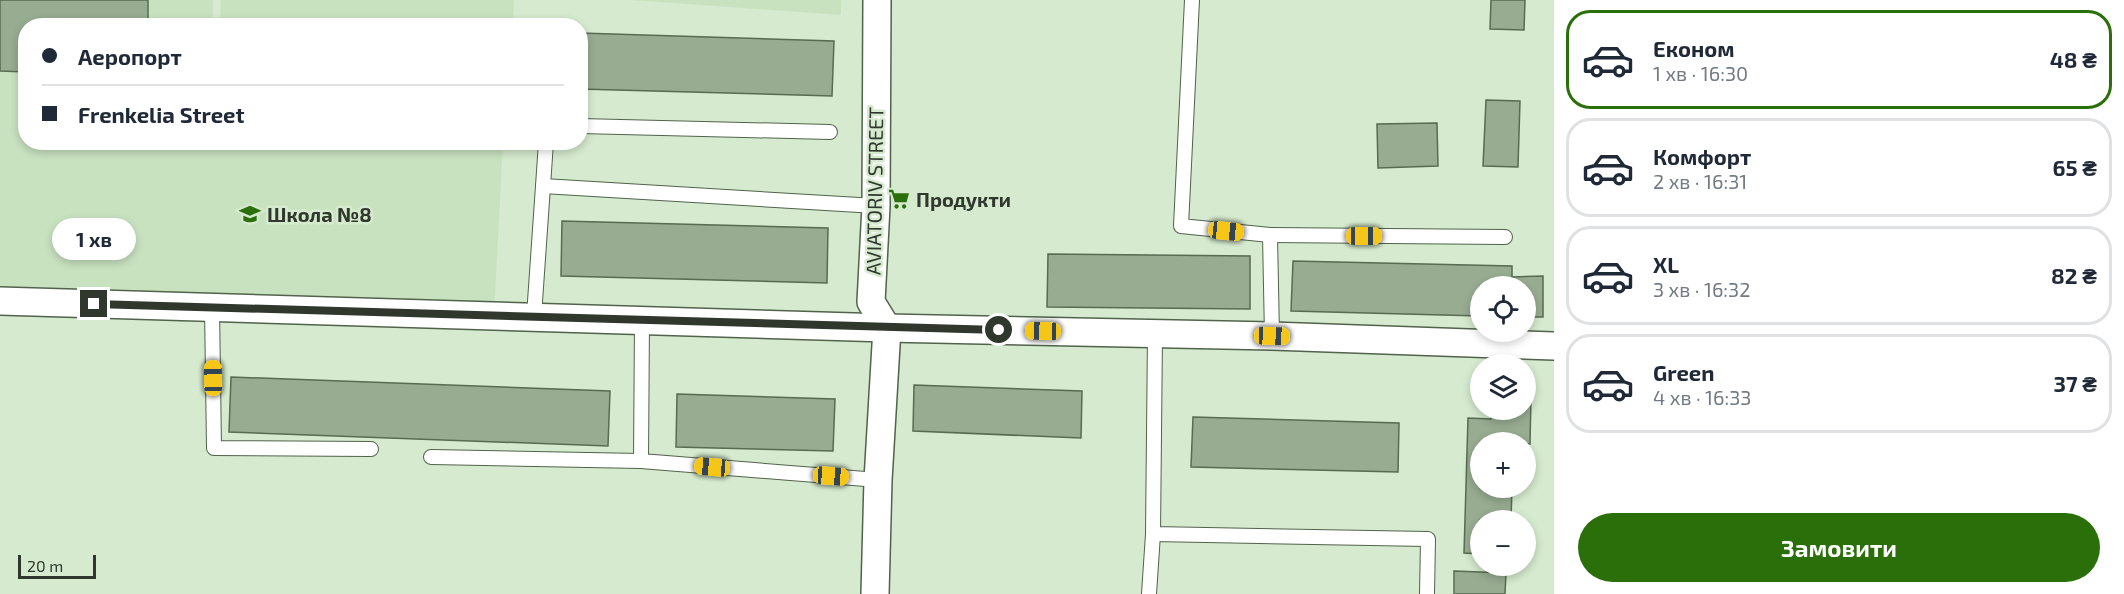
<!DOCTYPE html>
<html lang="uk">
<meta charset="utf-8">
<style>
body{margin:0;font-family:"Exo 2",sans-serif;background:#f2f2f3;color:#1f2937;height:100vh;display:flex;flex-direction:column;font-size:22px;white-space:nowrap}
*{box-sizing:border-box;margin:0}
p{font-size:20px;color:#747a83}
.icon{flex:none;width:33px;height:33px;fill:none;stroke:currentColor;stroke-width:2;stroke-linecap:round;stroke-linejoin:round}
.map{position:relative;flex:1;overflow:hidden}
.side{display:flex;flex-direction:column;background:#fff;width:570px}
.side>*{flex:none}
.hud{position:absolute;left:18px;top:18px;width:570px;height:132px;border-radius:24px;box-shadow:0 3px 9px #0003;display:grid;align-content:center;height:132px;padding:0 24px;background:#fff}
.controls{position:absolute;left:1470px;top:276px;display:grid;gap:12px}
.controls a{display:grid;place-items:center;width:66px;height:66px;border-radius:50%;background:#fff;box-shadow:0 3px 9px #0003;font-size:30px}
.scale{position:absolute;left:18px;bottom:15px;width:78px;box-sizing:border-box;padding-left:6px;border:3px solid #30382d;border-top:0;font-size:16px;line-height:21px;white-space:nowrap;color:#30382d;-webkit-text-stroke:4px #d5eace;paint-order:stroke}
.end{position:absolute;width:27px;height:27px;margin:-14px;border:8px solid #30382d;background:#fff;box-shadow:0 0 0 3px #fff}
.from{border-radius:50%}
.bubble{position:absolute;height:42px;border-radius:21px;background:#fff;box-shadow:0 3px 9px #0003;font-size:20px;font-weight:700;line-height:42px;text-align:center}
.car{position:absolute;width:18px;height:36px;margin:-18px -9px;border-radius:8px;box-shadow:0 0 4px 2px #0007;background:linear-gradient(#f5c518 24%,#345 0 40%,#f5c518 0 76%,#345 0 86%,#f5c518 0)}
.hud b{display:flex;align-items:center;gap:21px;height:57px;font-size:22px}
.hud b+b{border-top:2px solid #e0e1e3}
.hud i{width:15px;height:15px;background:#1f2937}
ul{padding:10px 0 0;list-style:none}
li{display:flex;align-items:center;gap:18px;height:99px;margin:0 12px 9px;padding:0 12px;border:3px solid #e0e1e3;border-radius:24px}
li div{flex:1}
li b{display:block;font-size:22px}
li em{font-style:normal;font-weight:700}
li.active{border-color:#2b6f0a}
li>.icon{width:54px;height:54px;stroke-width:1.5}
.primary-button{display:flex;gap:12px;margin-top:auto;padding:12px 24px}
.primary-button a{flex:1;height:69px;border-radius:36px;background:#2b6f0a;color:#fff;font-size:24px;font-weight:700;line-height:69px;text-align:center}
main{display:flex;flex:1;min-height:0}
.map>svg:first-child{display:block}
.built{fill:#c8e2c0}
.building{fill:#97ac91;stroke:#586b53;stroke-width:1.5}
.lines{fill:none;stroke-linecap:round;stroke-linejoin:round}
.service-casing{stroke:#51634b;stroke-width:16}
.minor-casing{stroke:#51634b;stroke-width:30}
.service{stroke:#fff;stroke-width:14}
.minor{stroke:#fff;stroke-width:27}
.route{stroke:#30382d;stroke-width:8}
.labels{text-anchor:middle;dominant-baseline:central;stroke-width:5;stroke-linejoin:round;paint-order:stroke}
.street-label{font-size:20px;fill:#30382d;stroke:#d5eace}
.poi-label{font-size:20px;font-weight:bold;fill:#30382d;stroke:#d5eace;text-anchor:start}
</style>
<main>
<div class="map">
<svg width="1554" height="594" viewBox="0 0 1554 594">
<rect width="100%" height="100%" fill="#d5eace"/>
<g class="built">
<path d="M 0,0 L 213,0 L 212,25 L 26,26 L 26,142 L 503,143 L 494,314 L 0,286 Z"/>
<path d="M 221,0 L 514,0 L 513,25 L 272,26 L 220,22 Z"/>
<path d="M 631,0 L 841,0 L 841,15 Z"/>
</g>
<g class="building">
<path d="M 0,0 L 148,0 L 148,26 L 26,26 L 26,72 L 0,71 Z"/>
<path d="M 1491,0 L 1525,0 L 1524,30 L 1490,29 Z"/>
<path d="M 580,33 L 834,41 L 832,96 L 580,89 Z"/>
<path d="M 1486,100 L 1520,101 L 1518,167 L 1483,166 Z"/>
<path d="M 1437,123 L 1438,166 L 1378,168 L 1377,124 Z"/>
<path d="M 562,221 L 828,228 L 827,283 L 561,276 Z"/>
<path d="M 1048,254 L 1250,256 L 1250,309 L 1047,307 Z"/>
<path d="M 1293,261 L 1512,266 L 1512,277 L 1543,276 L 1543,317 L 1526,317 L 1526,286 L 1480,286 L 1480,316 L 1291,311 Z"/>
<path d="M 231,377 L 610,391 L 608,446 L 229,432 Z"/>
<path d="M 914,385 L 1082,391 L 1081,438 L 913,431 Z"/>
<path d="M 677,394 L 835,399 L 833,451 L 676,447 Z"/>
<path d="M 1526,397 L 1531,397 L 1530,444 L 1480,442 L 1480,488 L 1512,488 L 1511,520 L 1480,520 L 1480,554 L 1464,553 L 1468,418 L 1491,419 L 1491,410 L 1526,410 Z"/>
<path d="M 1193,417 L 1399,423 L 1398,472 L 1191,467 Z"/>
<path d="M 1454,571 L 1506,573 L 1505,594 L 1454,594 Z"/>
</g>
<g class="lines">
<defs>
<g id="service">
<path d="M 1192,0 L 1181,226 L 1270,235 L 1272,336"/>
<path d="M 580,126 L 830,132"/>
<path d="M 543,186 L 546,142"/>
<path d="M 1270,235 L 1505,237"/>
<path d="M 212,307 L 214,448 L 371,449"/>
<path d="M 534,316 L 543,186 L 876,206"/>
<path d="M 642,320 L 641,461 L 878,480"/>
<path d="M 1155,334 L 1153,534 L 1428,539 L 1427,594"/>
<path d="M 431,457 L 641,461"/>
<path d="M 1149,594 L 1153,534"/>
</g>
<g id="minor">
<path d="M 0,301 L 887,328 L 1272,336 L 1554,346"/>
<path d="M 875,594 L 878,480 L 887,328 L 871,302 L 876,206 L 877,0"/>
</g>
</defs>
<use href="#service" class="service-casing"/>
<use href="#minor" class="minor-casing"/>
<use href="#service" class="service"/>
<use href="#minor" class="minor"/>
</g>
<g class="lines">
<path class="route" d="M 94,304 L 999,330"/>
</g>
<defs>
<symbol id="supermarket-bare" viewBox="-9 -9 18 18"><path d="M-6-5.5h2.5l.6 2H6L4.5 2H-2.5L-4.4-4H-6ZM-1.5 3.2a1.3 1.3 0 1 0 .1 0ZM3 3.2a1.3 1.3 0 1 0 .1 0Z" fill="#2b6f0a" stroke="#d5eace" stroke-width="2.5" paint-order="stroke"/></symbol>
<symbol id="school-bare" viewBox="-9 -9 18 18"><path d="M0-5L7-2L0 1L-7-2ZM-4 1L0 2.5L4 1V4Q0 6-4 4Z" fill="#2b6f0a" stroke="#d5eace" stroke-width="2.5" paint-order="stroke"/></symbol>
</defs>
<g fill-rule="evenodd">
<use href="#supermarket-bare" x="884" y="184" width="30" height="30"/>
<use href="#school-bare" x="235" y="199" width="30" height="30"/>
</g>
<g class="labels">
<g class="street-label">
<text transform="translate(874 191) rotate(-89)">AVIATORIV STREET</text>
</g>
<g class="poi-label">
<text x="916" y="199">Продукти</text>
<text x="267" y="214">Школа №8</text>
</g>
</g>
</svg>
<div class="controls">
<a><svg class="icon" aria-label="locate" viewBox="0 0 24 24"><circle cx="12" cy="12" r="6"/><path d="M12 2v4M12 18v4M2 12h4M18 12h4"/></svg></a>
<a><svg class="icon" aria-label="layers" viewBox="0 0 24 24"><path d="M12 4l9 5-9 5-9-5zM3 14l9 5 9-5"/></svg></a>
<a>+</a>
<a>−</a>
</div>
<div class="scale">20 m</div>
<i class="end from" style="left:999px;top:330px"></i>
<i class="end" style="left:94px;top:304px"></i>
<div class="bubble" style="left:52px;top:218px;width:84px">1 хв</div>
<i class="car" style="left:1226px;top:231px;rotate:96deg"></i>
<i class="car" style="left:1364px;top:236px;rotate:90deg"></i>
<i class="car" style="left:1043px;top:331px;rotate:271deg"></i>
<i class="car" style="left:1272px;top:336px;rotate:92deg"></i>
<i class="car" style="left:213px;top:378px;rotate:359deg"></i>
<i class="car" style="left:712px;top:467px;rotate:275deg"></i>
<i class="car" style="left:831px;top:476px;rotate:94deg"></i>
<div class="hud">
<b><i class="from"></i>Аеропорт</b>
<b><i></i>Frenkelia Street</b>
</div>
</div>
<section class="side">
<ul>
<li class="active"><svg class="icon" aria-label="car" viewBox="0 0 24 24"><path d="M5 17H2v-5l4-1 3-4h7l3 4 3 1v5h-3M9 17h6M6 11h13"/><circle cx="7" cy="17" r="2"/><circle cx="17" cy="17" r="2"/></svg><div><b>Економ</b><p>1 хв · 16:30</p></div><em>48 ₴</em></li>
<li><svg class="icon" aria-label="car" viewBox="0 0 24 24"><path d="M5 17H2v-5l4-1 3-4h7l3 4 3 1v5h-3M9 17h6M6 11h13"/><circle cx="7" cy="17" r="2"/><circle cx="17" cy="17" r="2"/></svg><div><b>Комфорт</b><p>2 хв · 16:31</p></div><em>65 ₴</em></li>
<li><svg class="icon" aria-label="car" viewBox="0 0 24 24"><path d="M5 17H2v-5l4-1 3-4h7l3 4 3 1v5h-3M9 17h6M6 11h13"/><circle cx="7" cy="17" r="2"/><circle cx="17" cy="17" r="2"/></svg><div><b>XL</b><p>3 хв · 16:32</p></div><em>82 ₴</em></li>
<li><svg class="icon" aria-label="car" viewBox="0 0 24 24"><path d="M5 17H2v-5l4-1 3-4h7l3 4 3 1v5h-3M9 17h6M6 11h13"/><circle cx="7" cy="17" r="2"/><circle cx="17" cy="17" r="2"/></svg><div><b>Green</b><p>4 хв · 16:33</p></div><em>37 ₴</em></li>
</ul>
<div class="primary-button"><a>Замовити</a></div>
</section>
</main>
